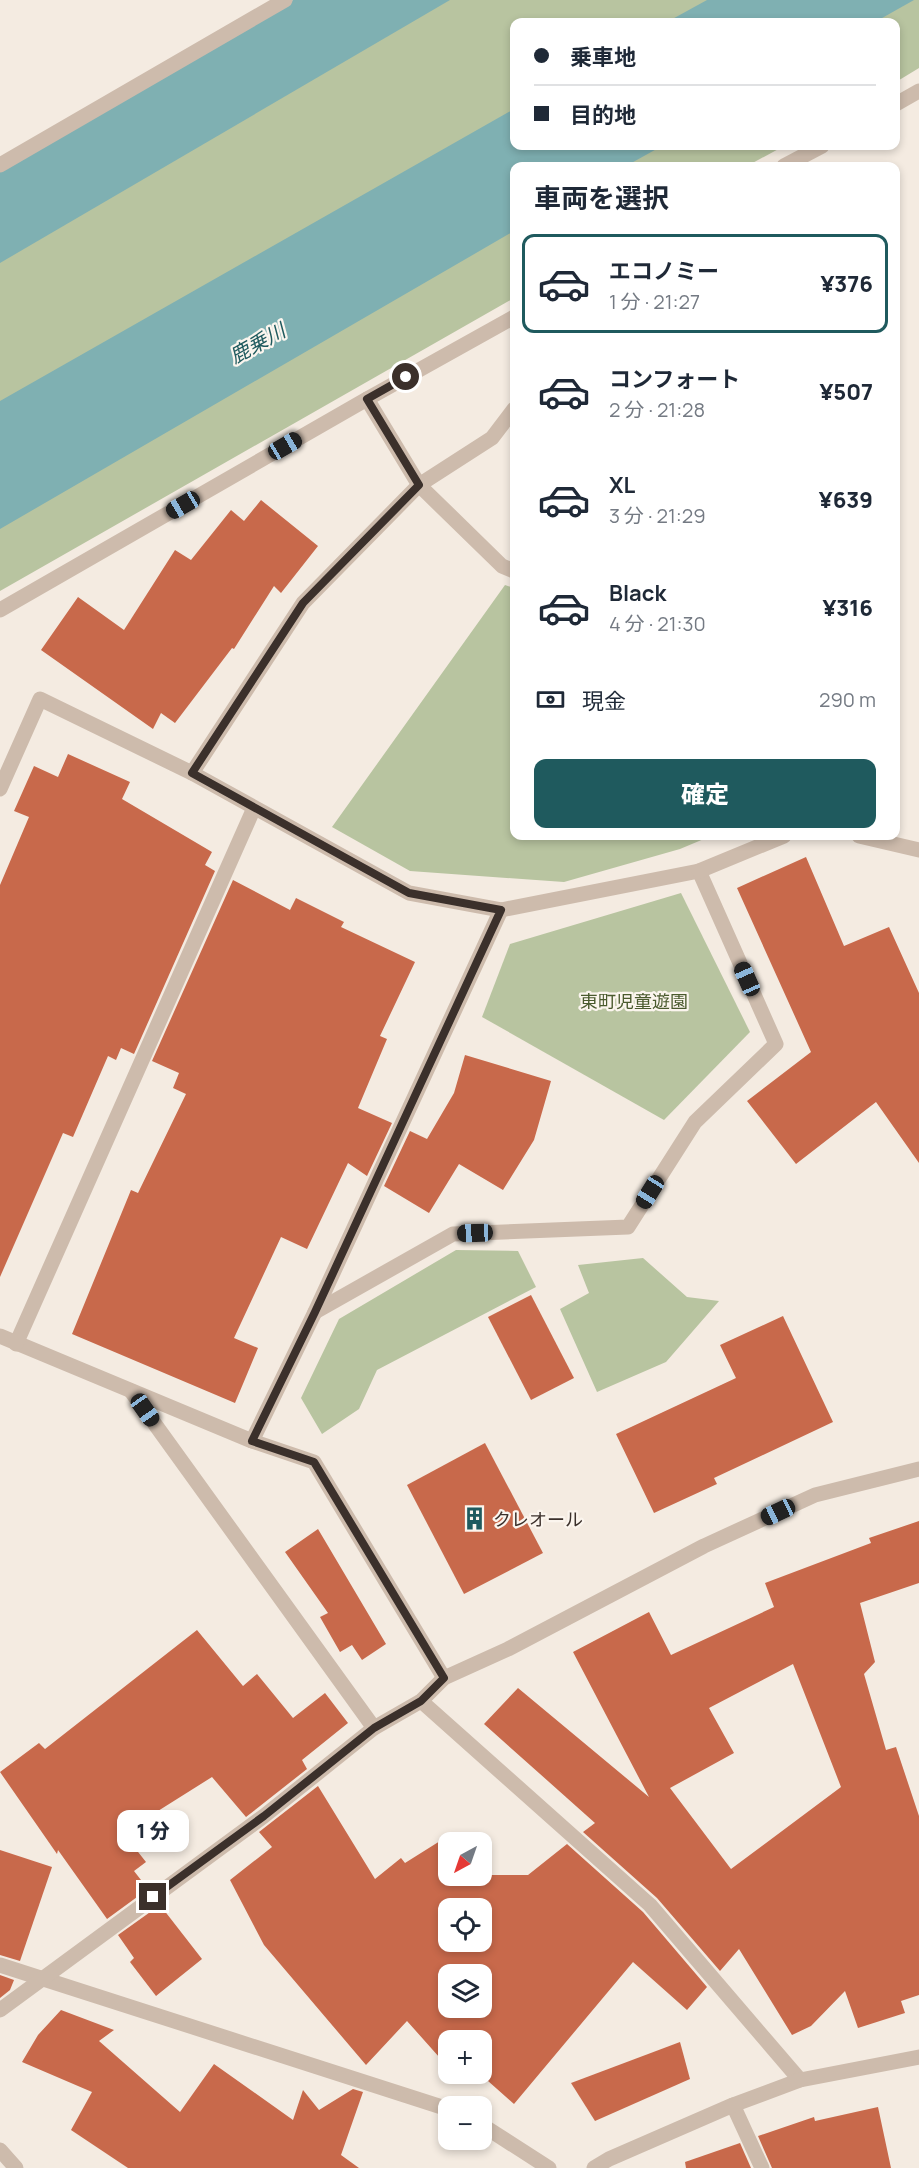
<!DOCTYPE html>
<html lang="ja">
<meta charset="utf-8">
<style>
body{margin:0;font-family:Manrope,"Noto Sans JP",sans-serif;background:#f6f6f7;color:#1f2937;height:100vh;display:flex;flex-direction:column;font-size:22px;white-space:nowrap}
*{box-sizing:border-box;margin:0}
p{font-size:20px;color:#747a83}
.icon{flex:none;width:33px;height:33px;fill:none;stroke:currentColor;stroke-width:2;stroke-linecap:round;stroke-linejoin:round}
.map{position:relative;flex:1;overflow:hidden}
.panel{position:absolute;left:510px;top:162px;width:390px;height:678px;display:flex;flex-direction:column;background:#fff;border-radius:12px;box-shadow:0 3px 9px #0003}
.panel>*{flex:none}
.top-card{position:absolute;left:510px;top:18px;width:390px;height:132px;border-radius:12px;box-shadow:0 3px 9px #0003;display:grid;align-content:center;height:132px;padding:0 24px;background:#fff}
.needle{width:39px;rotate:220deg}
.tools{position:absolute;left:438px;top:1832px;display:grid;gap:12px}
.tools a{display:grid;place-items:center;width:54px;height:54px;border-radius:12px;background:#fff;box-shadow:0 3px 9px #0003;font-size:30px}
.end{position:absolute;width:27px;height:27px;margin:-14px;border:8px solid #3b302b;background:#fff;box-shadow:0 0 0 3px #fff}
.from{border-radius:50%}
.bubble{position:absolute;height:42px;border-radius:12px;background:#fff;box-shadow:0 3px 9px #0003;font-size:20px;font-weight:800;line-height:42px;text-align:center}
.car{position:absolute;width:18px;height:36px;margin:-18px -9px;border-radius:8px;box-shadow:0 0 4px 2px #0007;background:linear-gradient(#222 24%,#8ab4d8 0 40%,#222 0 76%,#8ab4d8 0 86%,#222 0)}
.top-card b{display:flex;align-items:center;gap:21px;height:57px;font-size:22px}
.top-card b+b{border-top:2px solid #e0e1e3}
.top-card i{width:15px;height:15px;background:#1f2937}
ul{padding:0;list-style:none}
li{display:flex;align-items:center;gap:18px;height:99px;margin:0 12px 9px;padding:0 12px;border:3px solid transparent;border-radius:12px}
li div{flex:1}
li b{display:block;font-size:22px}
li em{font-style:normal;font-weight:800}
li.on{border-color:#1f5a5e}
li>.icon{width:54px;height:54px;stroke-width:1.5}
h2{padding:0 24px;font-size:27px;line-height:72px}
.pay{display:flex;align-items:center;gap:15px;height:66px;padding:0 24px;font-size:22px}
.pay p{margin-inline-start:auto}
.button{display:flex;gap:12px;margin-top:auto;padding:12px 24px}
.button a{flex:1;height:69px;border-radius:12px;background:#1f5a5e;color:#fff;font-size:24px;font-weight:800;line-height:69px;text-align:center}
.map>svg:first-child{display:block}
.green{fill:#b8c4a0}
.water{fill:#7fb0b2}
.building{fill:#c8694b;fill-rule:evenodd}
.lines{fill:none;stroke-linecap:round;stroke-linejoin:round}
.service{stroke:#cdbbac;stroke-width:15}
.minor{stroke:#cdbbac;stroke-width:15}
.route{stroke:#3b302b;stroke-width:8}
.labels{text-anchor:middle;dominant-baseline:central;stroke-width:4.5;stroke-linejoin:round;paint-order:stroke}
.park-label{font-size:18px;fill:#4a5a2e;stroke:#fbf5ee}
.poi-label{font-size:18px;fill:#3b302b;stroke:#fbf5ee;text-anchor:start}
.water-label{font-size:20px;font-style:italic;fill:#1f5a5e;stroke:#fbf5ee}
</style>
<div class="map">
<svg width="919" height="2168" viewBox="0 0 919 2168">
<rect width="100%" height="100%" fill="#f4ebe1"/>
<g class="green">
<path d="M 411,0 L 919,0 L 919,68 L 896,82 L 896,22 L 514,22 L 514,146 L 784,146 L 747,166 L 514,166 L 514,298 L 0,591 L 0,235 Z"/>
<path d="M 505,585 L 514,588 L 514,836 L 711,836 L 680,849 L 564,882 L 410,871 L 332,827 Z"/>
<path d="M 681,893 L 750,1032 L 664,1120 L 482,1017 L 510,944 Z"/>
<path d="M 456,1250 L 518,1251 L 536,1287 L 377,1370 L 359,1409 L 322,1434 L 301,1398 L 339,1319 Z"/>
<path d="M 643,1258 L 687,1297 L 719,1301 L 666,1362 L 597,1392 L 560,1309 L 589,1293 L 578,1265 Z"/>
</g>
<g class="water">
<path d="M 293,0 L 450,0 L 0,263 L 0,171 Z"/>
<path d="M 707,0 L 914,0 L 875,22 L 667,22 Z"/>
<path d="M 514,109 L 514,146 L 662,146 L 626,166 L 514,166 L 514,231 L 0,529 L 0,401 Z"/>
</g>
<g class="building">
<path d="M 261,500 L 318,546 L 281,593 L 274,586 L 234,649 L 232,648 L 175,723 L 161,713 L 153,729 L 41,650 L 78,597 L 124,630 L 175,550 L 191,560 L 231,510 L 244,521 Z"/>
<path d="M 68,754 L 130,782 L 122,799 L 212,852 L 205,865 L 215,871 L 134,1054 L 121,1048 L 116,1060 L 108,1056 L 73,1137 L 63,1133 L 0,1277 L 0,885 L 29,817 L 14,811 L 34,766 L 58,777 Z"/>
<path d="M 806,857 L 844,946 L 889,927 L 919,993 L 919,1163 L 876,1102 L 796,1164 L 747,1101 L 811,1052 L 737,888 Z"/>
<path d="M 233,880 L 290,910 L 296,898 L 344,922 L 341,927 L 415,962 L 380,1036 L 387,1039 L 358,1108 L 392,1123 L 367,1176 L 348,1163 L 307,1249 L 281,1237 L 234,1338 L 258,1348 L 235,1403 L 72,1334 L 131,1190 L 138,1193 L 186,1094 L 173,1088 L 179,1073 L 152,1061 Z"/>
<path d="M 465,1055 L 551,1081 L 534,1140 L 503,1190 L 459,1164 L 429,1213 L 384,1186 L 410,1131 L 427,1139 L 454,1093 Z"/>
<path d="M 531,1295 L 574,1378 L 531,1400 L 488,1317 Z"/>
<path d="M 783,1316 L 833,1422 L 714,1478 L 717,1484 L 654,1513 L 616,1434 L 736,1378 L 720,1345 Z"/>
<path d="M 485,1443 L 543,1553 L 464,1594 L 407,1485 Z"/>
<path d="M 919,1521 L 919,1583 L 860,1603 L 875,1662 L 864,1674 L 886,1750 L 896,1747 L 919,1816 L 919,1995 L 901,2001 L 905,2013 L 858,2028 L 845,1991 L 811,2026 L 792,2035 L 739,1949 L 720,1971 L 657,1898 L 583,1832 L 595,1823 L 484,1724 L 518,1688 L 649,1797 L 573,1652 L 649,1612 L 671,1655 L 774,1607 L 765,1583 L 871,1543 L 869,1538 ZM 793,1664 L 841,1787 L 731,1869 L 670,1788 L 734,1753 L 709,1708 Z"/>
<path d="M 318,1529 L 386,1644 L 362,1660 L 352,1645 L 340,1652 L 320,1617 L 328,1613 L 285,1552 Z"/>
<path d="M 197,1630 L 243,1686 L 257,1674 L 293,1718 L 325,1693 L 348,1723 L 302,1760 L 307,1769 L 246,1817 L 212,1777 L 123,1833 L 146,1862 L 134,1871 L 148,1889 L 107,1919 L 58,1850 L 57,1854 L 0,1772 L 39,1743 L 45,1749 Z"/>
<path d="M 318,1786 L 375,1879 L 401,1858 L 405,1863 L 448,1836 L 454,1842 L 448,1842 L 448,1875 L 482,1875 L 482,1868 L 489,1875 L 528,1875 L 567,1844 L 643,1912 L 707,1987 L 687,2010 L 633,1962 L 514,2104 L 479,2073 L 482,2073 L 482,2040 L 448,2040 L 448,2067 L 407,2021 L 366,2065 L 264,1945 L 230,1880 L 272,1847 L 259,1832 ZM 448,1908 L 482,1908 L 482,1941 L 448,1941 ZM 448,1974 L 482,1974 L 482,2007 L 448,2007 Z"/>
<path d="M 0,1850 L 52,1867 L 20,1961 L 0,1955 Z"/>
<path d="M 160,1905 L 202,1959 L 156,1996 L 130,1962 L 134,1958 L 118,1935 Z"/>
<path d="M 0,1975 L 14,1980 L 10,1990 L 0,1998 Z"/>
<path d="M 61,2010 L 114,2030 L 99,2041 L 180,2112 L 214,2064 L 293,2120 L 303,2090 L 319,2110 L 353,2089 L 363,2092 L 341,2155 L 359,2168 L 128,2168 L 71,2130 L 92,2092 L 22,2062 L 38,2035 Z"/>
<path d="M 680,2042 L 690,2079 L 595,2121 L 571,2083 Z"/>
<path d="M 878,2107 L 891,2168 L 772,2168 L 758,2136 L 814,2117 L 815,2121 Z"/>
<path d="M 740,2143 L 751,2168 L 686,2168 L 685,2162 Z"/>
</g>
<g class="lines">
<g class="service">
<path d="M 419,485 L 502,566 L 514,571"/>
<path d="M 131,1391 L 374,1728"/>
<path d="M 421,1701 L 650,1905 L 800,2080"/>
</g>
<g class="minor">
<path d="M 896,104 L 919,91"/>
<path d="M 0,165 L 285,0"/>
<path d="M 784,166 L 822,146"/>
<path d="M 367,399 L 514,317"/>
<path d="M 419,485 L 492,438 L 514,409"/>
<path d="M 0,610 L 367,399 L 419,485 L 303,603 L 192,773"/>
<path d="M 0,789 L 40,699 L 192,773 L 409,893 L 501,910 L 699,871 L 776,1044 L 695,1122 L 628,1227 L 453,1234 L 315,1312"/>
<path d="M 859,836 L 919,850"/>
<path d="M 699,871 L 784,836"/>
<path d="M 0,1336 L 252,1441 L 314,1462 L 444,1678"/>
<path d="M 16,1344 L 254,808"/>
<path d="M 252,1441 L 315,1312 L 501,910"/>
<path d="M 0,1965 L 448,2109"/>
<path d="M 0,2010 L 264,1816 L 374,1728 L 421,1701 L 444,1678 L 508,1649 L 704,1546 L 815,1495 L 919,1469"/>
<path d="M 733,2105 L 762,2168"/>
<path d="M 482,2125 L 549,2168"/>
<path d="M 0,2150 L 16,2168"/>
<path d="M 594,2168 L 609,2159 L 733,2105 L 800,2080 L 919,2057"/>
</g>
</g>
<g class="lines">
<path class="route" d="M 153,1897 L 264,1816 L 374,1728 L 421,1701 L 444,1678 L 314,1462 L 252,1441 L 315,1312 L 501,910 L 409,893 L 192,773 L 303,603 L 419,485 L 367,399 L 406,377"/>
</g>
<defs>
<symbol id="building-bare" viewBox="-9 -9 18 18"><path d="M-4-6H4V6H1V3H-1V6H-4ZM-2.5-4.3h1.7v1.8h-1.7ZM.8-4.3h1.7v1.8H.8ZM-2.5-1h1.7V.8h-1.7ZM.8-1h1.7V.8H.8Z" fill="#1f5a5e" stroke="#fbf5ee" stroke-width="2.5" paint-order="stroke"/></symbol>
</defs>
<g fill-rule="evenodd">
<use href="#building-bare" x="458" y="1502" width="33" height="33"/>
</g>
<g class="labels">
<g class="park-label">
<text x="634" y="1001">東町児童遊園</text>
</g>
<g class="poi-label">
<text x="493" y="1519">クレオール</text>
</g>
<g class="water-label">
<text transform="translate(257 343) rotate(-29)">鹿乗川</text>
</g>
</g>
</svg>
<div class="tools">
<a><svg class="needle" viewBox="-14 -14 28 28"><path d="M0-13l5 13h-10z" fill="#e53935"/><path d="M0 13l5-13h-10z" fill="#747a83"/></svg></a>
<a><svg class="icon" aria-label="locate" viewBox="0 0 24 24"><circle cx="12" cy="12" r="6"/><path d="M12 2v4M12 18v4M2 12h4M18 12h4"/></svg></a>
<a><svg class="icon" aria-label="layers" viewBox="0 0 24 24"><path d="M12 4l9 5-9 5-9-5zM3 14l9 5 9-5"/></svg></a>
<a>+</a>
<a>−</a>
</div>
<i class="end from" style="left:406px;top:377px"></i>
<i class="end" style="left:153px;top:1897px"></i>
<div class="bubble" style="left:117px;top:1810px;width:72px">1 分</div>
<i class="car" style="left:285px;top:446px;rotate:60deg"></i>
<i class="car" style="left:183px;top:505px;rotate:240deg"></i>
<i class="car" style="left:747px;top:979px;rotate:336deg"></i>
<i class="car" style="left:650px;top:1192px;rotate:212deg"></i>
<i class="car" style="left:475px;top:1233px;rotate:268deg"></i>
<i class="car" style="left:145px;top:1410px;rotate:145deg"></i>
<i class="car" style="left:778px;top:1512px;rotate:245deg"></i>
<div class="top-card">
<b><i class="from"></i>乗車地</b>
<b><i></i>目的地</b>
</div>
<section class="panel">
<h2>車両を選択</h2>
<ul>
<li class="on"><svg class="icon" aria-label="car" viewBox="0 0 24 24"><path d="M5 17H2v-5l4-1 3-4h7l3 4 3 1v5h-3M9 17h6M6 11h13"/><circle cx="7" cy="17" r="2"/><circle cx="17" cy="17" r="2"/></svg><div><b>エコノミー</b><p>1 分 · 21:27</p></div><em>¥376</em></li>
<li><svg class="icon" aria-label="car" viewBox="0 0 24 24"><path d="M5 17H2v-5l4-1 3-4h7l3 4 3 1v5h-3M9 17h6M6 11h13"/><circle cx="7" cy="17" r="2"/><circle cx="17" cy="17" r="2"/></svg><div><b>コンフォート</b><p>2 分 · 21:28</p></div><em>¥507</em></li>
<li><svg class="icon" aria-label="car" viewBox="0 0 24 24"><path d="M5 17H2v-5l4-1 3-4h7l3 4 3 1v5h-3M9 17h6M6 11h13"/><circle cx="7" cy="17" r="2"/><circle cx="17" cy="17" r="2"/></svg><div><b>XL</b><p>3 分 · 21:29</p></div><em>¥639</em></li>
<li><svg class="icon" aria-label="car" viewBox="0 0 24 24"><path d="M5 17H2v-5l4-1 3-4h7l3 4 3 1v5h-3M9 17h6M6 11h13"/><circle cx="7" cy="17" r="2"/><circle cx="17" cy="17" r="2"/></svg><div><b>Black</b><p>4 分 · 21:30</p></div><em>¥316</em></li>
</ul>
<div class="pay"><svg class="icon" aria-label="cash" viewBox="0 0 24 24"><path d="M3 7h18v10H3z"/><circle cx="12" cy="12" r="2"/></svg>現金<p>290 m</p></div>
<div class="button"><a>確定</a></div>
</section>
</div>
